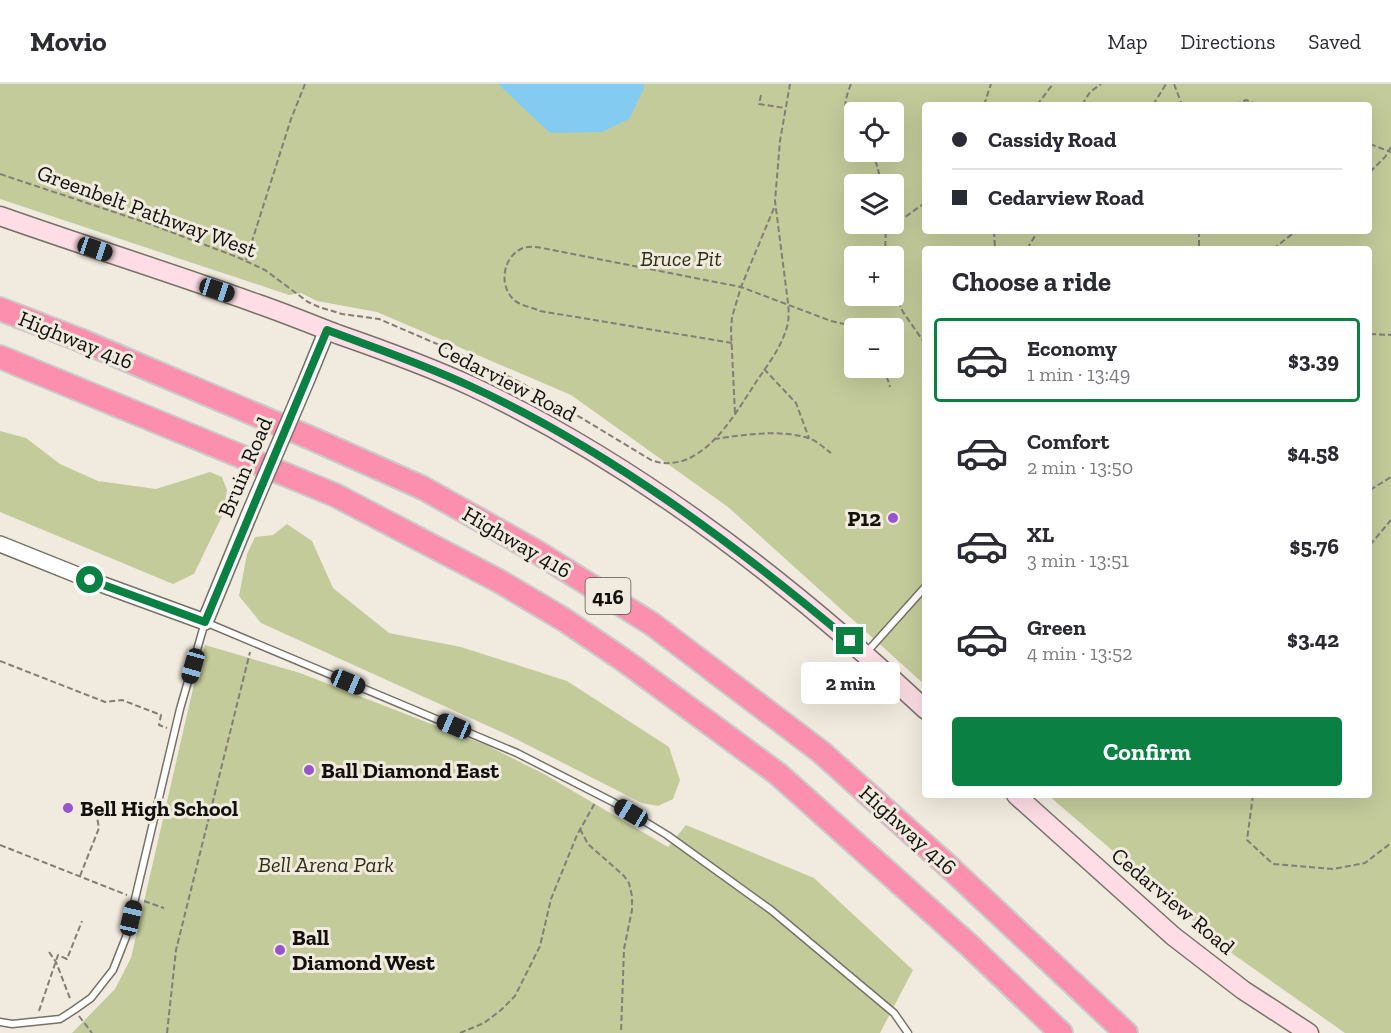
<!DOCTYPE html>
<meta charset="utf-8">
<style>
body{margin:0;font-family:"Zilla Slab",serif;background:#f2f2f3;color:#2b2b33;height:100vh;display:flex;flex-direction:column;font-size:22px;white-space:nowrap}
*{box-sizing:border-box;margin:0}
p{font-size:20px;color:#7c7c81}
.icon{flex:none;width:33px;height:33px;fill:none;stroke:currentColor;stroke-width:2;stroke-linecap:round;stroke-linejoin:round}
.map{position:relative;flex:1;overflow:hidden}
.panel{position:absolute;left:922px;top:162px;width:450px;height:552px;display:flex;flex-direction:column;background:#fff;border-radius:6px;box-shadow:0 6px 24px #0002}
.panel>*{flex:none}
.hud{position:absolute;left:922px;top:18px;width:450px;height:132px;border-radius:6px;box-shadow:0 6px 24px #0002;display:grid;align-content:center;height:132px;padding:0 30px;background:#fff}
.buttons{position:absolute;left:844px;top:18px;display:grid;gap:12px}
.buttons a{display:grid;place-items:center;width:60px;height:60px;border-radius:6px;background:#fff;box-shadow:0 6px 24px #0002;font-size:30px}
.end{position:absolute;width:27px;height:27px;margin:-14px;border:8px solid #0b8043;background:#fff;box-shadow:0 0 0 3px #fff}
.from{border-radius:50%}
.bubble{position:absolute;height:42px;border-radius:6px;background:#fff;box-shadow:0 6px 24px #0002;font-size:20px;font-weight:700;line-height:42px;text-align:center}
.car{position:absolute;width:18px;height:36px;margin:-18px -9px;border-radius:8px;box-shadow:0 0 4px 2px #0007;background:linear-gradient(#222 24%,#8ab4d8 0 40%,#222 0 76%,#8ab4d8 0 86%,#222 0)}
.hud b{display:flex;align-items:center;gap:21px;height:57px;font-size:22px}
.hud b+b{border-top:2px solid #e1e1e2}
.hud i{width:15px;height:15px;background:#2b2b33}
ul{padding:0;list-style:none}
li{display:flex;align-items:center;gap:18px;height:84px;margin:0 12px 9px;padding:0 18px;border:3px solid transparent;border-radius:6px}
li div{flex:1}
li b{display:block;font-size:22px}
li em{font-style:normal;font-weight:700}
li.selected{border-color:#0b8043}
li>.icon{width:54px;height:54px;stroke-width:1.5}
h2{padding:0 30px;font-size:27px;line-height:72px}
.cta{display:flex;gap:12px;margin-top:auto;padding:12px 30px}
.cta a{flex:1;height:69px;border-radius:6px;background:#0b8043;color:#fff;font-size:24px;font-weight:700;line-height:69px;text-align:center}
header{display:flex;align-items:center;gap:36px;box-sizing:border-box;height:84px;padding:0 30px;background:#fff;border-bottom:2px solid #e1e1e2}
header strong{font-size:28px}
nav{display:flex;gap:33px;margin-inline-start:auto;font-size:21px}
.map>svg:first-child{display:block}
.green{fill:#c3cb9b;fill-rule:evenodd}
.water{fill:#83cbf1}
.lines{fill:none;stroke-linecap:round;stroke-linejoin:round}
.service-casing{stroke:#777267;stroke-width:9}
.tertiary-casing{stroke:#777267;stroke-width:18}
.secondary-casing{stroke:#777267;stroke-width:21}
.motorway-casing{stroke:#cbcaca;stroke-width:26}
.path{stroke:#827e76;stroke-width:2;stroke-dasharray:6 3;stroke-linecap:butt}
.service{stroke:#fff;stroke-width:6}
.tertiary{stroke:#fff;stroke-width:15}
.secondary{stroke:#fedde6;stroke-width:18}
.motorway{stroke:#fb8fad;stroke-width:22}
.tertiary-bridge-casing{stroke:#777267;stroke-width:18;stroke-linecap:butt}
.tertiary-bridge{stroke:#fff;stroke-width:15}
.route{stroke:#0b8043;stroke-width:8}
.poi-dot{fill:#9655ca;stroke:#f1ebdf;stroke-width:2}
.labels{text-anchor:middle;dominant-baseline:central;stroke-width:6;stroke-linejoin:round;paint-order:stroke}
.shield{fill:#f1ebdf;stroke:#55524c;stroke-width:1.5}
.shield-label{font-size:21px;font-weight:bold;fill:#12100d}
.street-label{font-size:22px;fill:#12100d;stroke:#f1ebdf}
.park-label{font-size:22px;font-style:italic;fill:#2d3113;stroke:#f1ebdf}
.poi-label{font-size:22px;font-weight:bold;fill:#12100d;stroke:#f1ebdf;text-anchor:start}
</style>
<header>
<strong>Movio</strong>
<nav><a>Map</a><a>Directions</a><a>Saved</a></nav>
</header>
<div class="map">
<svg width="1391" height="949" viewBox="0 0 1391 949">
<rect width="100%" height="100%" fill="#f1ebdf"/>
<g class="green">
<path d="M 0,0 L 1391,0 L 1391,949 L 1345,949 L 1230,868 L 1048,711 L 1370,711 L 1370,165 L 926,165 L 925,601 L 728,423 L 571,311 L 377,228 L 317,217 L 301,209 L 289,211 L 0,115 ZM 926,21 L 1370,21 L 1370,147 L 926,147 ZM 855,28 L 894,28 L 894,68 L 855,68 ZM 855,100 L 894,100 L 894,140 L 855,140 ZM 855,172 L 894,172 L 894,212 L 855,212 ZM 855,244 L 894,244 L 894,284 L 855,284 Z"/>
<path d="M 0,347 L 26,354 L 60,380 L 98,397 L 156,405 L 210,388 L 222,393 L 227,406 L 223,430 L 194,490 L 173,500 L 0,428 Z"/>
<path d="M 287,440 L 312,457 L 333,504 L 389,549 L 461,563 L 567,597 L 669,663 L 680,696 L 673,715 L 658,722 L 642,719 L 508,651 L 261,539 L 239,512 L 247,470 L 255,453 L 273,451 Z"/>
<path d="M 205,561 L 300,589 L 488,662 L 544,690 L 668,763 L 686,741 L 814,794 L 913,886 L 880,949 L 72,949 L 115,905 L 131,874 L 197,587 Z"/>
</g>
<path class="water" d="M 498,0 L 644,0 L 643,6 L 629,35 L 602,48 L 550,49 Z"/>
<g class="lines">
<defs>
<g id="service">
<path d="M 866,569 L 926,502"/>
<path d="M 0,938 L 12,940 L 60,935 L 74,926 L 91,914 L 113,886 L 126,853 L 180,625 L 205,538 L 517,669 L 613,718 L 667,751 L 771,826 L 894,929 L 908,949"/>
</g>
<g id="tertiary">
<path d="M 307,295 L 327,246"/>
<path d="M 0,460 L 90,496 L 205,538 L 249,431"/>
</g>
<g id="secondary">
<path d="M 0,132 C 85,162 172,189 258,220 C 284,229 311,240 337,250 C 383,266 428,282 471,302 C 637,380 793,501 926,626"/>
<path d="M 1016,711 L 1173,852 L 1243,906 L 1309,949"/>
</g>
<g id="motorway">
<path d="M 0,225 L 80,256 L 313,355 L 423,404 L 537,468 L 652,540 L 821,668 L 947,781 L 1126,949"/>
<path d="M 0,273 L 335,411 L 499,497 L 563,535 L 625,577 L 778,690 L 970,862 L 1061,949"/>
</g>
</defs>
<use href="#service" class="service-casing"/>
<use href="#tertiary" class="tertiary-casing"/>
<use href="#secondary" class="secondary-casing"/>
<use href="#motorway" class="motorway-casing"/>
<g class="path">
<path d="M 851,0 C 843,19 842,36 855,52"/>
<path d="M 1174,0 L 1182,21"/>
<path d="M 761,11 L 759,20 L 785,24"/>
<path d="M 984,21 L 991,0"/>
<path d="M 1037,21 L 1053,0"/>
<path d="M 1082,21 L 1090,8 L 1101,0"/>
<path d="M 1153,21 L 1166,0"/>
<path d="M 1235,21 L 1246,16 L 1259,21"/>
<path d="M 1370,60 L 1391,68"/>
<path d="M 873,68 L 882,100"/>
<path d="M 1370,88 L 1385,73 L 1391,63"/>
<path d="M 0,90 L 150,140 L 237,173 L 265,186 L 308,218 L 319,223 L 342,230 L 379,235 L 458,269 L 514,295 L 545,312 L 651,376 C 661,380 671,380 682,377 C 693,374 705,365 713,357 C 730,340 743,318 756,298 C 767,282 780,265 786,246 C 789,238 789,228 788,219 L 775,117 L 780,57 L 790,0"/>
<path d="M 994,147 L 995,165"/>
<path d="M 1199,147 L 1199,165"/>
<path d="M 885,150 L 901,136 L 926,118"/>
<path d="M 1027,165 L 1038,147"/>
<path d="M 1273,165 L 1296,147"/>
<path d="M 885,172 L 886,140"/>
<path d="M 246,176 L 291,35 L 305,0"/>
<path d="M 894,209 L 903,228 L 926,261"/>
<path d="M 1370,250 L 1391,251"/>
<path d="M 732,259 L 540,227 C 532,223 521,222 514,216 C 498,201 503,172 523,164 C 529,162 536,163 542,164 L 741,203 L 831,237 L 863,244"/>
<path d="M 884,284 L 890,303"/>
<path d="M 764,285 L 796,319 L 809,354"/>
<path d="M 735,329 L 731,247 L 732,233 L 741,203 L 774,124"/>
<path d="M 714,355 C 744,351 778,345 808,354 C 816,356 824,364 831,369"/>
<path d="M 1370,406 L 1391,393"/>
<path d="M 1370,461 L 1391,436"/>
<path d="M 0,577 L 105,618 L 122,616 L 161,631 L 159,641 L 167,644"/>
<path d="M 1253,711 L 1247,756 L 1273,780 L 1333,785 L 1365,779 L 1391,759"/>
<path d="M 580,745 L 588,760 L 624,792 L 629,799 L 632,812 L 632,826 L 624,865 L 621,949"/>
<path d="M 0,761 L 127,811"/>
<path d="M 80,792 L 99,744 L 96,728"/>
<path d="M 144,817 L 164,824"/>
<path d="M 49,868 L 56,878 L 71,917"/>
<path d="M 39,927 L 58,871 L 67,875 L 82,837"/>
<path d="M 79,932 L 92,949"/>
<path d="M 167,949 L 176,866 L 250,568"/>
<path d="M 460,949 L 484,939 L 501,926 L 515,912 L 540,862 L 551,815 L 577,751 L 595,719"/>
</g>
<use href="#service" class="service"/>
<use href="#tertiary" class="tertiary"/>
<use href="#secondary" class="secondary"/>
<use href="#motorway" class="motorway"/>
<defs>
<path id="tertiary-bridge" d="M 249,431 L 307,295"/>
</defs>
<use href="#tertiary-bridge" class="tertiary-bridge-casing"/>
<use href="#tertiary-bridge" class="tertiary-bridge"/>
</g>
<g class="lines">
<path class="route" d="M 90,496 L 205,538 L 327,246 C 375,264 423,280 470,302 C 607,365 736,461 850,557"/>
</g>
<g class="poi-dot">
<circle cx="893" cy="434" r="6"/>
<circle cx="309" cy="686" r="6"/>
<circle cx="68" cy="724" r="6"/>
<circle cx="280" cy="866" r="6"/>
</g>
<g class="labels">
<rect class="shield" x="585.5" y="494" width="45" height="36" rx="4.5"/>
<g class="shield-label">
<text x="608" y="512">416</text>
</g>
<g class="street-label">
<text transform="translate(147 127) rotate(20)">Greenbelt Pathway West</text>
<text transform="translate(76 256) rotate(22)">Highway 416</text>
<text transform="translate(507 297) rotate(27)">Cedarview Road</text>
<text transform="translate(245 383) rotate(-67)">Bruin Road</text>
<text transform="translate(517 458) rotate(30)">Highway 416</text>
<text transform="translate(908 746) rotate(42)">Highway 416</text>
<text transform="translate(1173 817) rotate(40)">Cedarview Road</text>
</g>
<g class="park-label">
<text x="681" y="174">Bruce Pit</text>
<text x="326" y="780">Bell Arena Park</text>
</g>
<g class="poi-label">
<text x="881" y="434" text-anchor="end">P12</text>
<text x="321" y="686">Ball Diamond East</text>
<text x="80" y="724">Bell High School</text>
<text x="292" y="853">Ball<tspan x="292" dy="25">Diamond West</tspan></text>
</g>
</g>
</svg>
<div class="buttons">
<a><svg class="icon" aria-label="locate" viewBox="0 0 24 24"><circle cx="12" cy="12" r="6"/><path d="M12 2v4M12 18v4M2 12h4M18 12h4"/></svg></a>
<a><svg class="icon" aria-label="layers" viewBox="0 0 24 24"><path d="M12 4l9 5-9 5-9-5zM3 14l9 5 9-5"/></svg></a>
<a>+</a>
<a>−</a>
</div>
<i class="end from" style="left:90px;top:496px"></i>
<i class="end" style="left:850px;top:557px"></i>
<div class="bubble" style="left:801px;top:578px;width:99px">2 min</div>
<i class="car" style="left:95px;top:165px;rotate:109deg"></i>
<i class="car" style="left:217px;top:206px;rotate:108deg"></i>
<i class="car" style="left:193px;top:582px;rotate:196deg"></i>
<i class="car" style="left:348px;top:598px;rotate:113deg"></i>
<i class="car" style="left:454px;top:642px;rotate:293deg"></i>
<i class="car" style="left:631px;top:729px;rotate:301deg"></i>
<i class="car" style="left:131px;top:834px;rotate:13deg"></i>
<div class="hud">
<b><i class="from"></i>Cassidy Road</b>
<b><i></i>Cedarview Road</b>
</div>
<section class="panel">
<h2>Choose a ride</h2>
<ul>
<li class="selected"><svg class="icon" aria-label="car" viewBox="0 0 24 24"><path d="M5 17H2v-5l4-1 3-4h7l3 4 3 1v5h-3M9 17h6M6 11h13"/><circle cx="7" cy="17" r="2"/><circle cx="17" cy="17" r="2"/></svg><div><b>Economy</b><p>1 min · 13:49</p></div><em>$3.39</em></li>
<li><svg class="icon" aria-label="car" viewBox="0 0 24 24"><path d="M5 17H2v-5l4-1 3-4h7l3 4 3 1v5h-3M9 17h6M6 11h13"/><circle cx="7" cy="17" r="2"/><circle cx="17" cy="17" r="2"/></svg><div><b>Comfort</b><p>2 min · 13:50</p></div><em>$4.58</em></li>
<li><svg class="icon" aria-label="car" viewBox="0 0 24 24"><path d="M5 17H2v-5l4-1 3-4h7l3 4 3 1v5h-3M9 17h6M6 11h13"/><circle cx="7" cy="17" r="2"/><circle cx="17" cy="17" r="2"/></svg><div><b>XL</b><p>3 min · 13:51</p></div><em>$5.76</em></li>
<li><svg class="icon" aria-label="car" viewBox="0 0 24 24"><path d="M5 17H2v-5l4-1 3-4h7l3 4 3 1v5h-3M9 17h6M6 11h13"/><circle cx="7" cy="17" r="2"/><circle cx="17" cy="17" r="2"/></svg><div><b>Green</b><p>4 min · 13:52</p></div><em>$3.42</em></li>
</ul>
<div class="cta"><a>Confirm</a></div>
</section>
</div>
